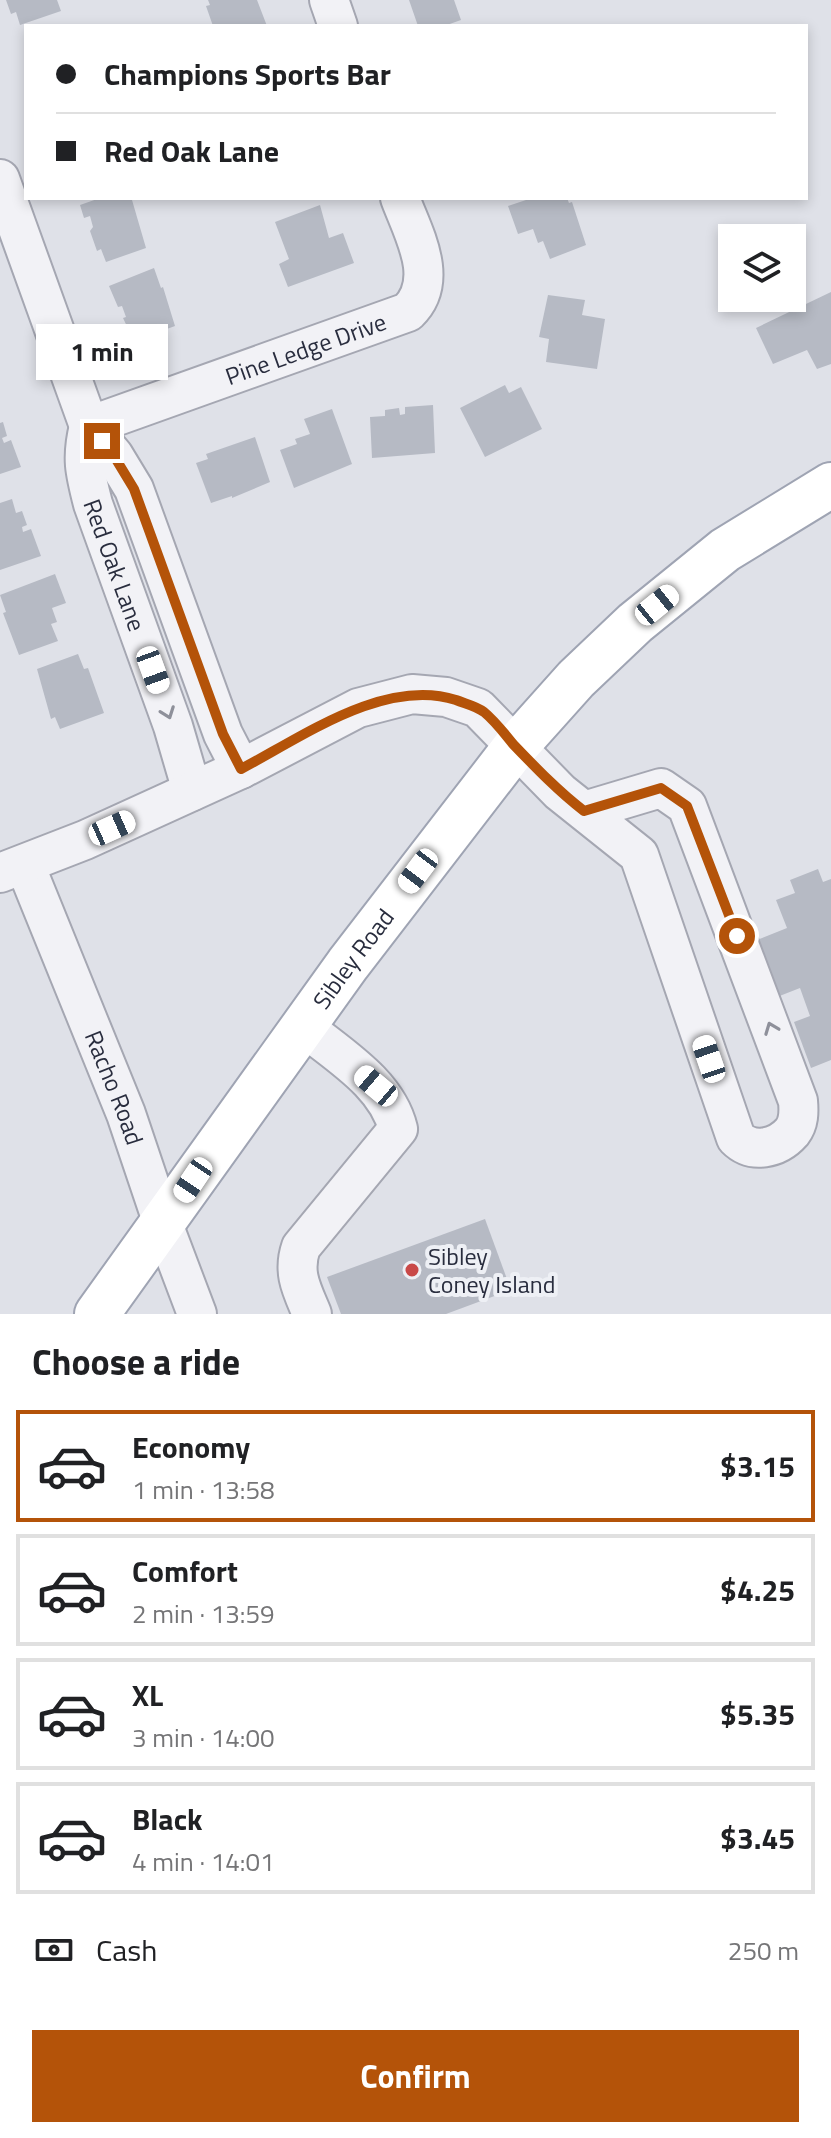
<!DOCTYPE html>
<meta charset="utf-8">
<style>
body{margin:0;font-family:"Titillium Web",sans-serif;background:#f2f2f2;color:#202124;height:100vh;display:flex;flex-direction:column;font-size:30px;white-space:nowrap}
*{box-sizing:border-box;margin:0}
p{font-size:26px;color:#757577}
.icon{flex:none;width:44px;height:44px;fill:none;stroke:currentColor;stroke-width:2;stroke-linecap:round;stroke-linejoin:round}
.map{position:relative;height:1314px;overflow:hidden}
.drawer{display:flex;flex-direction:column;background:#fff;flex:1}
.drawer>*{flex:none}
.guide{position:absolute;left:24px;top:24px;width:784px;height:176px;border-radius:0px;box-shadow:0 4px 12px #0003;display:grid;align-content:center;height:176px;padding:0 32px;background:#fff}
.controls{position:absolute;left:718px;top:224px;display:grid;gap:16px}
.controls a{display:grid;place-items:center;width:88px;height:88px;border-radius:0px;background:#fff;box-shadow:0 4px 12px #0003;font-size:40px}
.end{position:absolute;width:36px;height:36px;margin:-18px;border:10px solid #b45309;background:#fff;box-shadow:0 0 0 4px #fff}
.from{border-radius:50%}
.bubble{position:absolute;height:56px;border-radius:0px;background:#fff;box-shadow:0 4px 12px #0003;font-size:26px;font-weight:700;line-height:56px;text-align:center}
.car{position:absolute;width:24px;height:48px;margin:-24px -12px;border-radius:10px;box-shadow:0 0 6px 2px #0007;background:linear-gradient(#fff 24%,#345 0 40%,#fff 0 76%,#345 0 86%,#fff 0)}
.guide b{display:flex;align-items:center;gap:28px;height:76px;font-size:30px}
.guide b+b{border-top:2px solid #e0e0e0}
.guide i{width:20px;height:20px;background:#202124}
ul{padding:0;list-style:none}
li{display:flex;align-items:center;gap:24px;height:112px;margin:0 16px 12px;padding:0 16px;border:4px solid #e0e0e0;border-radius:0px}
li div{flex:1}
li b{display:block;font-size:30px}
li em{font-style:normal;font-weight:700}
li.on{border-color:#b45309}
li>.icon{width:72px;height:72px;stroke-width:1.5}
h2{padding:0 32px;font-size:36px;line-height:96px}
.pay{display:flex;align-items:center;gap:20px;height:88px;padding:0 32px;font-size:30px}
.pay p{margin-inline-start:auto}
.cta{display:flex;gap:16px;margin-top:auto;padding:16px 32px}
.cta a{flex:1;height:92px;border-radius:0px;background:#b45309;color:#fff;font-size:32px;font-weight:700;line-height:92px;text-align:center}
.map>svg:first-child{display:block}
.building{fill:#b6bac4}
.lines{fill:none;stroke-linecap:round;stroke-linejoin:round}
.minor-casing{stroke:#a5a7b2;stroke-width:42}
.major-casing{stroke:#9fa4b3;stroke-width:48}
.minor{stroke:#f2f2f6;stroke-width:38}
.major{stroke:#fff;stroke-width:44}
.oneway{stroke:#8e909a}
.route{stroke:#b45309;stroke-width:10}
.poi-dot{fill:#c94948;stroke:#eef0f5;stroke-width:3}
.labels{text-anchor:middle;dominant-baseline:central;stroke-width:8;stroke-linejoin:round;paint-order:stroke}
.street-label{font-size:24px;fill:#292d3e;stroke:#eef0f5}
.poi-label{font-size:24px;fill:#292d3e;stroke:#eef0f5;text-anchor:start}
</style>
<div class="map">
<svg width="831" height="1314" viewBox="0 0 831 1314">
<rect width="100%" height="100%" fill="#dfe1e8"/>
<g class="building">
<path d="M 6,0 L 57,0 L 61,11 L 20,25 L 16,12 L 11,14 Z"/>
<path d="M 208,0 L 257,0 L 267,26 L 213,26 L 206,6 L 210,5 Z"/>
<path d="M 409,0 L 454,0 L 461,20 L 444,26 L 418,26 Z"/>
<path d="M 100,198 L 132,200 L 146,248 L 106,262 L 101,249 L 97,251 L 90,231 L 93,227 L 90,216 L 84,218 L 80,205 Z"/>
<path d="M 532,198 L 567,198 L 569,203 L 572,202 L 586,245 L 550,259 L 543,241 L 538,243 L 533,229 L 518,234 L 508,206 Z"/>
<path d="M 320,205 L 329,238 L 343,233 L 354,263 L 288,287 L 279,264 L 289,259 L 275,222 Z"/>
<path d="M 154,268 L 161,288 L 163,287 L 175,326 L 134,341 L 123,318 L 126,317 L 122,306 L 118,307 L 109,286 Z"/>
<path d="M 831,292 L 831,364 L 817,369 L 807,350 L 773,364 L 756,328 Z"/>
<path d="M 548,295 L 585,300 L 582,315 L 605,319 L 597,369 L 546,362 L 549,339 L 539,337 Z"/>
<path d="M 505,385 L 509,393 L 521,387 L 542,429 L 485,457 L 460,408 Z"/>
<path d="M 433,405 L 435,453 L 372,458 L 370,417 L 385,416 L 385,410 L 399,408 L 400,415 L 405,414 L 405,407 Z"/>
<path d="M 332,409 L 352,464 L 294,488 L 280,450 L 297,444 L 295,439 L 310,434 L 304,419 Z"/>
<path d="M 3,422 L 7,436 L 2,438 L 4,443 L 11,440 L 21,467 L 0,474 L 0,423 Z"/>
<path d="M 255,437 L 270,482 L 232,498 L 232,496 L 211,503 L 196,463 L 208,459 L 206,454 Z"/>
<path d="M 12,499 L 16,513 L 22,511 L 27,525 L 22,527 L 23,532 L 31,529 L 41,556 L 0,570 L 0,503 Z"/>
<path d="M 55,574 L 66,603 L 52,608 L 57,622 L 51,624 L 58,641 L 19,655 L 3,613 L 6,612 L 0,595 Z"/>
<path d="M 78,654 L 84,669 L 88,668 L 104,713 L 60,729 L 55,717 L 51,719 L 37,669 Z"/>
<path d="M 818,869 L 823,882 L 831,879 L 831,1060 L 811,1068 L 794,1022 L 810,1016 L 800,988 L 777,997 L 757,940 L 787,928 L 776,900 L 795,893 L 790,880 Z"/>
<path d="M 485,1219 L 511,1290 L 446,1314 L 341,1314 L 327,1277 Z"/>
</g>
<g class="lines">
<defs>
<g id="minor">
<path d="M 329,0 L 338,26"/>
<path d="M 0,179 L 89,426 L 114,456 L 134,489 L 223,734 L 241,769"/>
<path id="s1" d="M 89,426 L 408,312 C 441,280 413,233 400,198"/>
<path id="s2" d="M 89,426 C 81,458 85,473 93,504 L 173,726 L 192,791"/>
<path id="s3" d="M 25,865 L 126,1114 L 163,1224 L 197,1314"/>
<path d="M 0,873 L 85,840 L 241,769 L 358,708 L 412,694 L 446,697 L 478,708 L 560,792 L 639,855 L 736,1138 C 752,1154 777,1149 792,1132 C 799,1123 799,1112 798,1101 L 687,806 L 661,788 L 584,811"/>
<path d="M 303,1026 C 338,1055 387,1083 398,1129 L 301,1247 C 292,1273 302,1290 312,1314"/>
</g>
<g id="major">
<path id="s4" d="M 97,1314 L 348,964 L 516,746 L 576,679 L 635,623 L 725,550 L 831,485"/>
</g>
</defs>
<use href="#minor" class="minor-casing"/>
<use href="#major" class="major-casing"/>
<use href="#minor" class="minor"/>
<use href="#major" class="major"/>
</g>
<defs><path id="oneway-chevron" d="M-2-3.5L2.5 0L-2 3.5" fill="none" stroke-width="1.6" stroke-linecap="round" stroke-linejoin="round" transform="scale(2)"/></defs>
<g class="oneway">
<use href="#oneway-chevron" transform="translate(168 713) rotate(70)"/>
<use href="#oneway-chevron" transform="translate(771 1028) rotate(-111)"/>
</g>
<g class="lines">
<path class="route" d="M 102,441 L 114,456 L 134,489 L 223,734 L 241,769 C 302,737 385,677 456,700 C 466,704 476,706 484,712 C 495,721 504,733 513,744 C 536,768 558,791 584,811 L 661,788 L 687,806 L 737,936"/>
</g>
<circle class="poi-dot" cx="412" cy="1270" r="8"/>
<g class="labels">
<g class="street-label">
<text stroke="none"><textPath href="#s1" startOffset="230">Pine Ledge Drive</textPath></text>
<text stroke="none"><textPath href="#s2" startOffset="144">Red Oak Lane</textPath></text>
<text stroke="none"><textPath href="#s4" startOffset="438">Sibley Road</textPath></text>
<text stroke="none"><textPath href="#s3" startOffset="240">Racho Road</textPath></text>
</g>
<g class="poi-label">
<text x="428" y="1256">Sibley<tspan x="428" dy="28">Coney Island</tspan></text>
</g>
</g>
</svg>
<div class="controls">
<a><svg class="icon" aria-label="layers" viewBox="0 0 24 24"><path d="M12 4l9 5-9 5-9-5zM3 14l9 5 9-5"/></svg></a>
</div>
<i class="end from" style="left:737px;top:936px"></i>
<i class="end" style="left:102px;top:441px"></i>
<div class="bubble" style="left:36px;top:324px;width:132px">1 min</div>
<i class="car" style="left:657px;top:605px;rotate:51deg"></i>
<i class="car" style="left:153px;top:670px;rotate:160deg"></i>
<i class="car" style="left:112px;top:828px;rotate:66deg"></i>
<i class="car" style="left:418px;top:871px;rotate:217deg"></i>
<i class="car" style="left:709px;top:1059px;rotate:341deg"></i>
<i class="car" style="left:376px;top:1086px;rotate:310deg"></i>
<i class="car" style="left:193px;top:1180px;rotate:214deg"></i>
<div class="guide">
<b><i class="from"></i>Champions Sports Bar</b>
<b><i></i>Red Oak Lane</b>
</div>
</div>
<section class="drawer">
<h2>Choose a ride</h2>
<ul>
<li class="on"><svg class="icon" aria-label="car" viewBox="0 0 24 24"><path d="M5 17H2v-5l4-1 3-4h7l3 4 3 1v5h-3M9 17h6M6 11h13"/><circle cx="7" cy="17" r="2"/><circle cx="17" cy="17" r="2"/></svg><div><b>Economy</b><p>1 min · 13:58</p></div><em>$3.15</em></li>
<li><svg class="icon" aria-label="car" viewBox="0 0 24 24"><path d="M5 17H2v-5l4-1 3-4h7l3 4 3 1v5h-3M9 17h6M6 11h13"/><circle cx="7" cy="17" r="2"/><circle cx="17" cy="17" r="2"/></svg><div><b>Comfort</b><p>2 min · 13:59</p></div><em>$4.25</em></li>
<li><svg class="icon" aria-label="car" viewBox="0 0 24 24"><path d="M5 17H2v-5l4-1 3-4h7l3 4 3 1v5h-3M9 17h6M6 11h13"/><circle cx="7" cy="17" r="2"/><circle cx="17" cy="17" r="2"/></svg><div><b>XL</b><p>3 min · 14:00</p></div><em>$5.35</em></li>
<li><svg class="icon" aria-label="car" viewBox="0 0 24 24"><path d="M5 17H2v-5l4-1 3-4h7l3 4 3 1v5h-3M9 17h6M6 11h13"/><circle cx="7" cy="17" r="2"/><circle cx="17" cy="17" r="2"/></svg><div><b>Black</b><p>4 min · 14:01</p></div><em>$3.45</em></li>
</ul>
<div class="pay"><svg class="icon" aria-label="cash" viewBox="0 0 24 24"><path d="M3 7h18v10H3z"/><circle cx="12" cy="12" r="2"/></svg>Cash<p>250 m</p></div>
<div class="cta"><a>Confirm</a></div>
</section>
